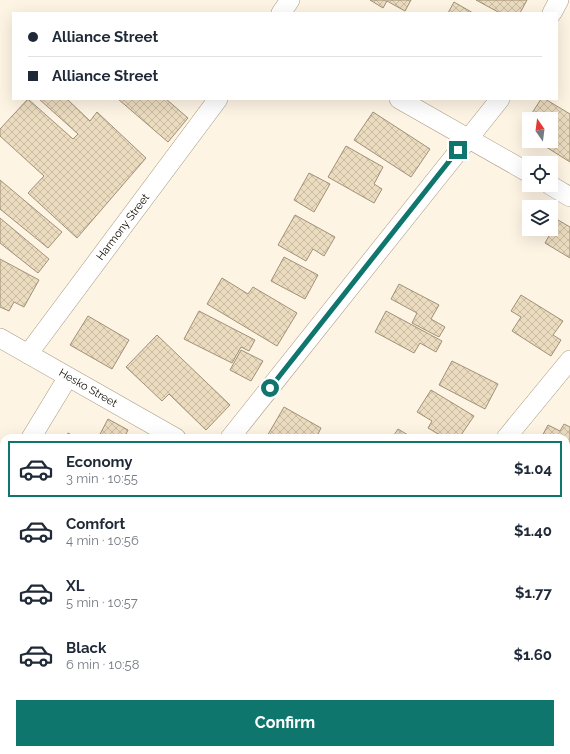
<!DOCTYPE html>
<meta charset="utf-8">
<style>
body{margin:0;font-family:Raleway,sans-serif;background:#f2f2f3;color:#1f2937;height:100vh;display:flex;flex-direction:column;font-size:15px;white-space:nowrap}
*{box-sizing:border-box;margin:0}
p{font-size:13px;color:#747a83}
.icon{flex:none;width:22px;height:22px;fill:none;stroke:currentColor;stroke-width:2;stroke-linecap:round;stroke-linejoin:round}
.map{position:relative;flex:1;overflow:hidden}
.side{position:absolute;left:0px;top:434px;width:570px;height:320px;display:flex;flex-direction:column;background:#fff;border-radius:12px 12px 0 0;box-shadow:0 4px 16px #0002}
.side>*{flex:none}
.guide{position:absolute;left:12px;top:12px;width:546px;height:88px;border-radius:0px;box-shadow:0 4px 16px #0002;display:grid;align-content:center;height:88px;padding:0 16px;background:#fff}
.needle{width:26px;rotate:346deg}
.controls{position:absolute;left:522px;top:112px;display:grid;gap:8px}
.controls a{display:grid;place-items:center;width:36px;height:36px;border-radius:0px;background:#fff;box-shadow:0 4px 16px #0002;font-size:20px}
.end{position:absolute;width:18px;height:18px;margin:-9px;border:5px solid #0f766e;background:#fff;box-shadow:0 0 0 2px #fff}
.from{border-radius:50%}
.guide b{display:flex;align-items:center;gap:14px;height:38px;font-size:15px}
.guide b+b{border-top:1px solid #e0e1e3}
.guide i{width:10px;height:10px;background:#1f2937}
ul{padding:7px 0 0;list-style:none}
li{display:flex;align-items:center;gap:12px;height:56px;margin:0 8px 6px;padding:0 8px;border:2px solid transparent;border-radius:0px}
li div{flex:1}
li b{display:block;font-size:15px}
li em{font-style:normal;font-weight:700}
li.current{border-color:#0f766e}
li>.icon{width:36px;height:36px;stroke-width:1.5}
.button{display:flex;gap:8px;margin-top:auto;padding:8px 16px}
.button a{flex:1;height:46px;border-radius:0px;background:#0f766e;color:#fff;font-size:16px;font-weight:700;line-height:46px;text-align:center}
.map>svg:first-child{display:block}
.building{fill:url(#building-cross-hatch);stroke:#a09177}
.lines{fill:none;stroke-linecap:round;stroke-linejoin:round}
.street-casing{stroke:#a99a80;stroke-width:20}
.street{stroke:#fff;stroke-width:19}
.route{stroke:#0f766e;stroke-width:5}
.labels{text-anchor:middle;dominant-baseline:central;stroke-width:4;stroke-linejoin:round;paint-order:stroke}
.street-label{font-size:11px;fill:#120d04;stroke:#fff}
</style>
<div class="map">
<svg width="570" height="754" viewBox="0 0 570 754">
<defs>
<pattern id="building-cross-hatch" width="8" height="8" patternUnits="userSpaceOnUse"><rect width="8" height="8" fill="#ebdbbf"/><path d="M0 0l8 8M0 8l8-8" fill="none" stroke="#c8bba2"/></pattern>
</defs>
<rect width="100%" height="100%" fill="#fef4e4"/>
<g class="building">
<path d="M 370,0 L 411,0 L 405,11 L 387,1 L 383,8 Z"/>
<path d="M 476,0 L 527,0 L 520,13 L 500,13 Z"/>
<path d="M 454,2 L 473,13 L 448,13 Z"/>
<path d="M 28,99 L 73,139 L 78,134 L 39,99 L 67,99 L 90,121 L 97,112 L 146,158 L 77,238 L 28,193 L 44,176 L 0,136 L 0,129 Z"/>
<path d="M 118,99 L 166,99 L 188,118 L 168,142 Z"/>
<path d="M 541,99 L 545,99 L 570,114 L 570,162 L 543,145 L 546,141 L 551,141 L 551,119 L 529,119 L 529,123 L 527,121 Z"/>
<path d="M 373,112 L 430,149 L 411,177 L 354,140 Z"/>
<path d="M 346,146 L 383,167 L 374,184 L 382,189 L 374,203 L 328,177 Z"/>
<path d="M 309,173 L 330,184 L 314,212 L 294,200 Z"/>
<path d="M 0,180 L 62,232 L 48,248 L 0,209 Z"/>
<path d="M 295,215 L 335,237 L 324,256 L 313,249 L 306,261 L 278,245 Z"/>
<path d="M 0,218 L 49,259 L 38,273 L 0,243 Z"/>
<path d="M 558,220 L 570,227 L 570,258 L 545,243 Z"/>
<path d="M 284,257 L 318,275 L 305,299 L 271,281 Z"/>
<path d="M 0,259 L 39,280 L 24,307 L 14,302 L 9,311 L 0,307 Z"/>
<path d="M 222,278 L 248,294 L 253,287 L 297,313 L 277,346 L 207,304 Z"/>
<path d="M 399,284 L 439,305 L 431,319 L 445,327 L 439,337 L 412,323 L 417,313 L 391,299 Z"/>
<path d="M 521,295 L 563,321 L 553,335 L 561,340 L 551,356 L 512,331 L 521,317 L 511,311 Z"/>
<path d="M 199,311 L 255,340 L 249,351 L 241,347 L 232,363 L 184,339 Z"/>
<path d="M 386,311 L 442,341 L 436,352 L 420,343 L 414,353 L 375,332 Z"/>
<path d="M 88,316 L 129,340 L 112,369 L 70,345 Z"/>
<path d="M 157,335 L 230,405 L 206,430 L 169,394 L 162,401 L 126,367 Z"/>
<path d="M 241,350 L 263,361 L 251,381 L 230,370 Z"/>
<path d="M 452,361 L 498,384 L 485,409 L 439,385 Z"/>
<path d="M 431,390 L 474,416 L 459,438 L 445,438 L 428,428 L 432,421 L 417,412 Z"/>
<path d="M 284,407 L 321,428 L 316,438 L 266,438 Z"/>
<path d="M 108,419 L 128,430 L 124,438 L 98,438 Z"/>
<path d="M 564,424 L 570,427 L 570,460 L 566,458 L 566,438 L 541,438 L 548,425 L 560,431 Z"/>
<path d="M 398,429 L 413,438 L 392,438 Z"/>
<path d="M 68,433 L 77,438 L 66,438 Z"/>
<path d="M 566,473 L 570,475 L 570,507 L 566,505 Z"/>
<path d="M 570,588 L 570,605 L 566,602 L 566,593 Z"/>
<path d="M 0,627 L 4,630 L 4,681 L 0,678 Z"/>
<path d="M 4,714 L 4,749 L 3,751 L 0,749 L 0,719 Z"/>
<path d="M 139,750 L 176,750 L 183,754 L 146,754 Z"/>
<path d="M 396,750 L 403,750 L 409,754 L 393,754 Z"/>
</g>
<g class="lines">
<defs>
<g id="street">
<path d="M 281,13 L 290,0"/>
<path d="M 552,13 L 559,0"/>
<path d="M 399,99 L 529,173"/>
<path d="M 550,185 L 570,197"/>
<path d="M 0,338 L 176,438"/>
<path d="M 28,354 L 218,99"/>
<path d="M 31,438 L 68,377"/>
<path d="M 230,438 L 500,99"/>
<path d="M 506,438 L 570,360"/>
<path d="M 0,491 L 4,484"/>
<path d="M 0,606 L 4,609"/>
<path d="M 566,660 L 570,662"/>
<path d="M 566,719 L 570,713"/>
<path d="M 245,750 L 252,754"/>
<path d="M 542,754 L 545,750"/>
</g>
</defs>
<use href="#street" class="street-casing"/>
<use href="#street" class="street"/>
</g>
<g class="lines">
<path class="route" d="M 270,388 L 458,150"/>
</g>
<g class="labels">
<g class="street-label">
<text transform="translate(123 227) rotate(-53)">Harmony Street</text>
<text transform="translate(88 388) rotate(30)">Hesko Street</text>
</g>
</g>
</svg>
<div class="controls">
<a><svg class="needle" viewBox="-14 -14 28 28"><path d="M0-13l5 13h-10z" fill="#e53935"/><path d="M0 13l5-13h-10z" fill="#747a83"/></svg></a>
<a><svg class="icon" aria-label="locate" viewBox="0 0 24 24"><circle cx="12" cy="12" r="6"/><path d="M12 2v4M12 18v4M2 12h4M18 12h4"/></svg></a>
<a><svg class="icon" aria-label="layers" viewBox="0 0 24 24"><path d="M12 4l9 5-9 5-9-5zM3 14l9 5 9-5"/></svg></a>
</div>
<i class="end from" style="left:270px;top:388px"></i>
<i class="end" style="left:458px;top:150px"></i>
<div class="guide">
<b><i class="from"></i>Alliance Street</b>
<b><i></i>Alliance Street</b>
</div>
<section class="side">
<ul>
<li class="current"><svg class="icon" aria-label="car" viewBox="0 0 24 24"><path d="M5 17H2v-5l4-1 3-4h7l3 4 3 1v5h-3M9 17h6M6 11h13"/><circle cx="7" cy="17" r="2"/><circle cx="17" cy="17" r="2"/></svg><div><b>Economy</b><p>3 min · 10:55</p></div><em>$1.04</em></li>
<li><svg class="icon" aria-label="car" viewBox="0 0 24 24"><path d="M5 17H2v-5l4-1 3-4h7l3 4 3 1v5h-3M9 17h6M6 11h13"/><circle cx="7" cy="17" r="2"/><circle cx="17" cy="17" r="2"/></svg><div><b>Comfort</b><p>4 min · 10:56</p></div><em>$1.40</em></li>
<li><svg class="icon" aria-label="car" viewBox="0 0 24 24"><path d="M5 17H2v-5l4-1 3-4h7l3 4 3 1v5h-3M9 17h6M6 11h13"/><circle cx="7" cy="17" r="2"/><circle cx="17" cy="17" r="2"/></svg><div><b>XL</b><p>5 min · 10:57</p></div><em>$1.77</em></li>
<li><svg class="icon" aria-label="car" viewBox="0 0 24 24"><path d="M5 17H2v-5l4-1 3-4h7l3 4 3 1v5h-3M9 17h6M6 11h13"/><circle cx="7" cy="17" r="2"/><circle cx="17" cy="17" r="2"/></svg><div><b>Black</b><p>6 min · 10:58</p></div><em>$1.60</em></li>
</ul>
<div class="button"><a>Confirm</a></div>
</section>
</div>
